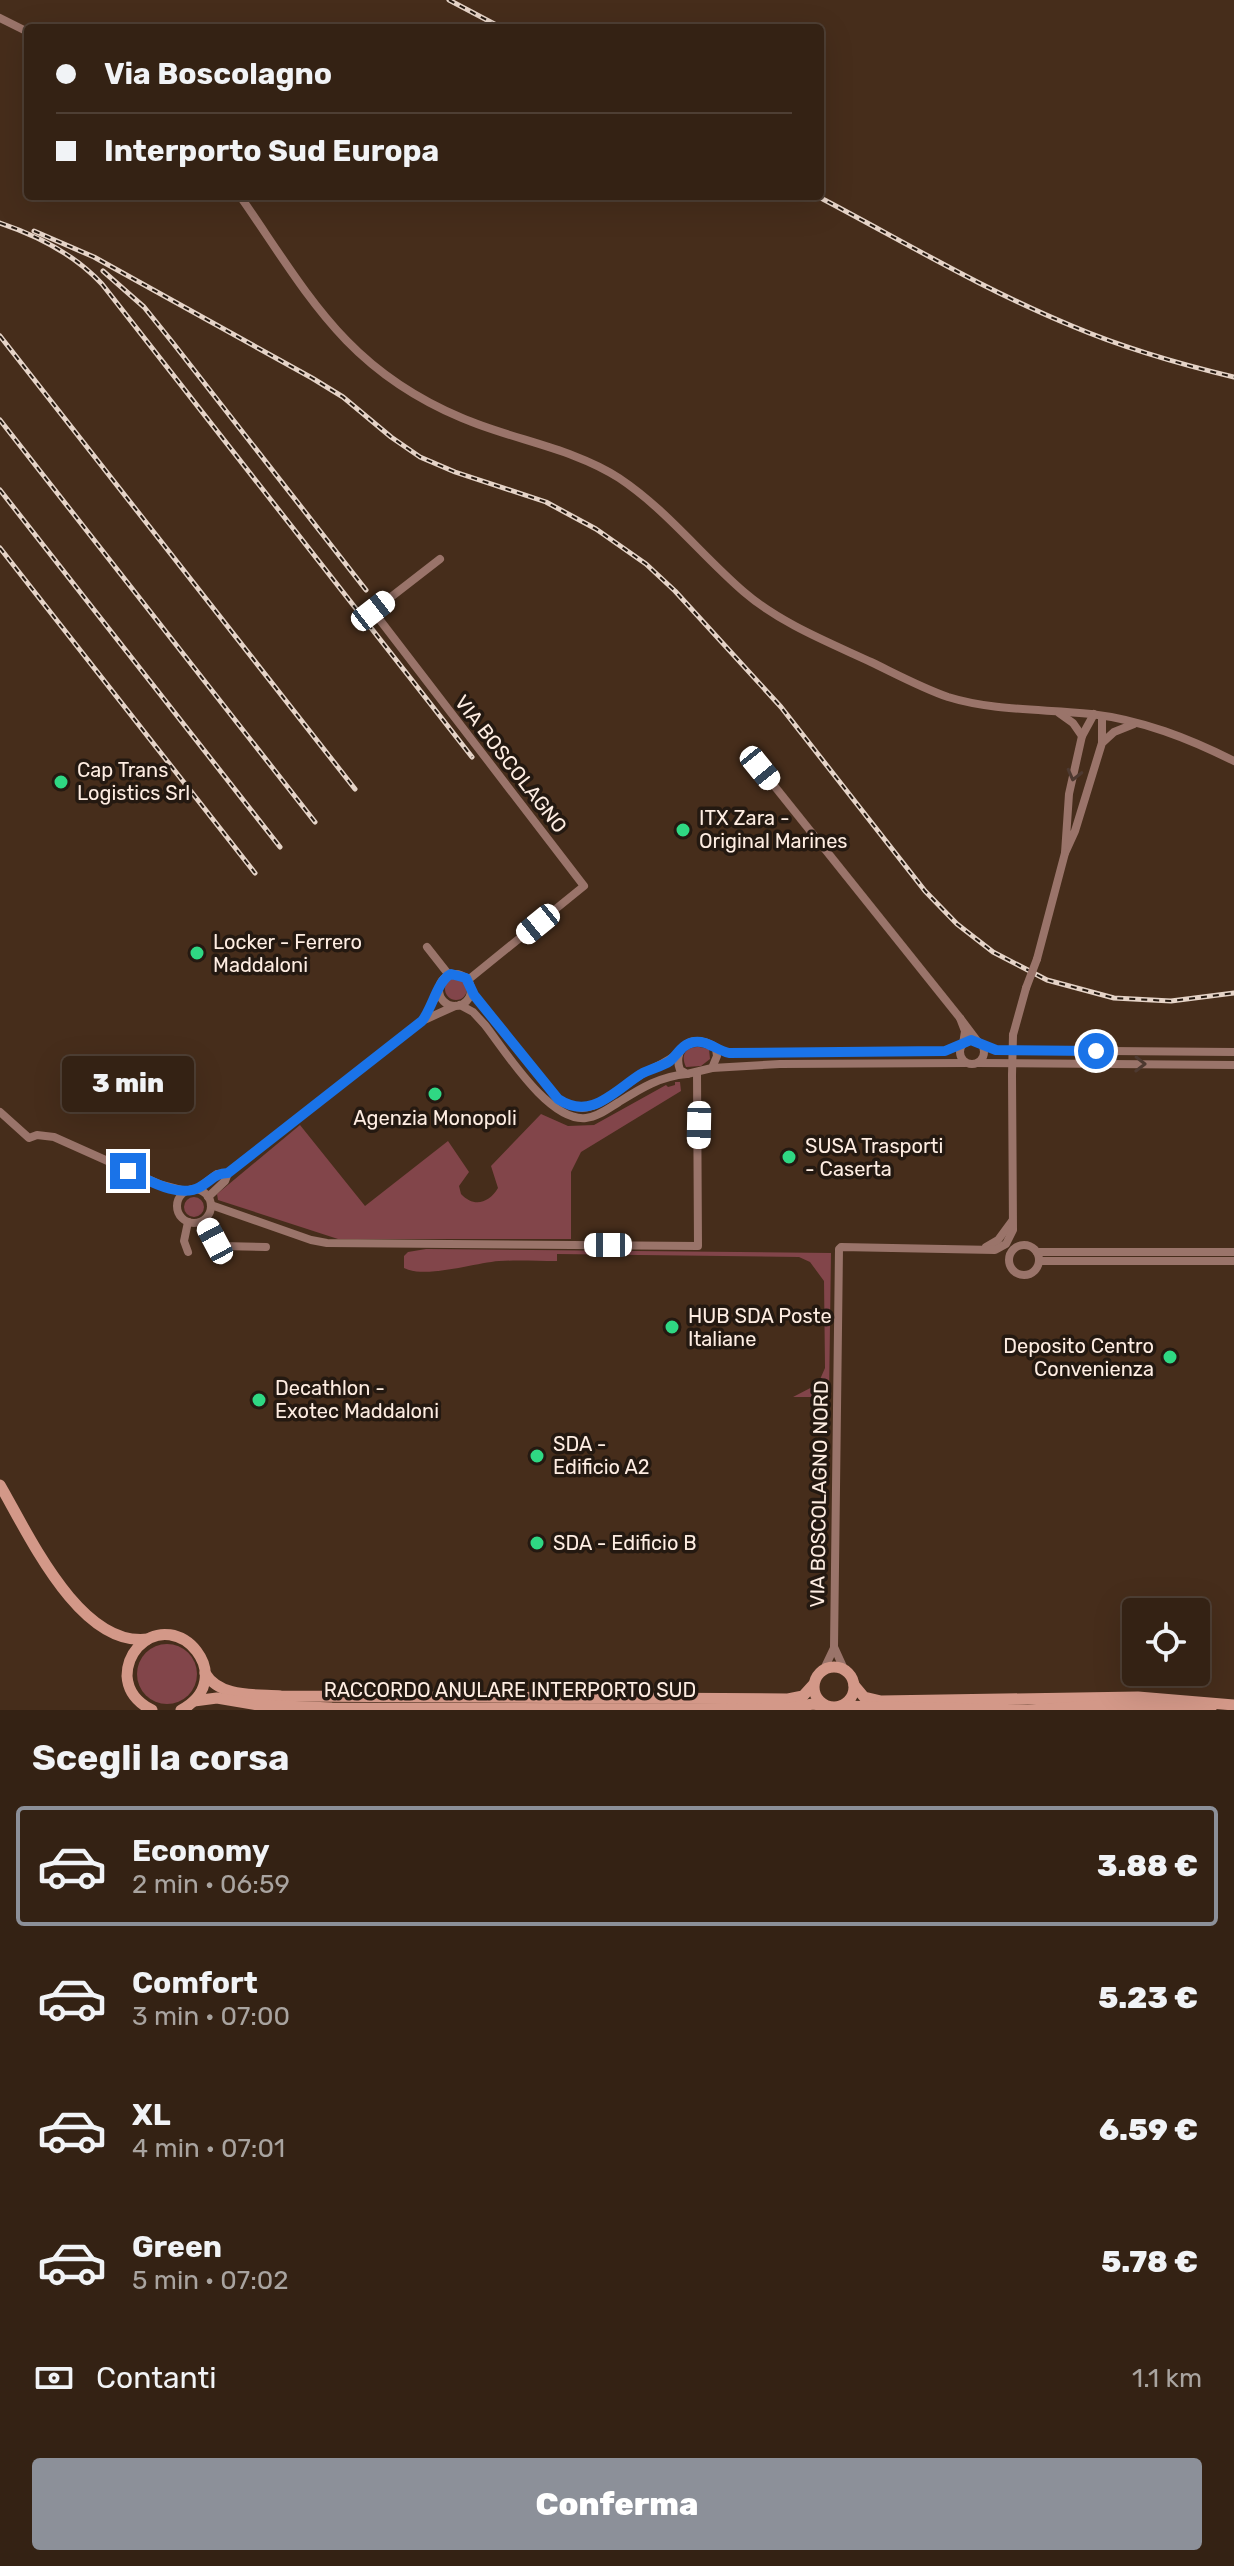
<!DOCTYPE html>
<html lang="it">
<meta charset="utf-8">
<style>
body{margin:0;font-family:Rubik,sans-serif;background:#3f2f22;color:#f1f3f6;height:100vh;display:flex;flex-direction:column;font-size:30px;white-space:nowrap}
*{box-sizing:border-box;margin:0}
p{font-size:26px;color:#a9a4a0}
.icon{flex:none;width:44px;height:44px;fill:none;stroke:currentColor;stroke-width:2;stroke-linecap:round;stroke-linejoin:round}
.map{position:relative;height:1710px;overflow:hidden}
.sheet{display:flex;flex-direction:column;background:#342214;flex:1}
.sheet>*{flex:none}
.hud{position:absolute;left:24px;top:24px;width:800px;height:176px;border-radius:8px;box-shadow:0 8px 32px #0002,0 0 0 2px #4e3f34;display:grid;align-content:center;height:176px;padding:0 32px;background:#342214}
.buttons{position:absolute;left:1122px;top:1598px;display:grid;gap:16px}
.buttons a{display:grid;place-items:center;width:88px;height:88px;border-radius:8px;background:#342214;box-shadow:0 8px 32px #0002,0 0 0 2px #4e3f34;font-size:40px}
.end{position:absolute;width:36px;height:36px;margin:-18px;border:10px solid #1a73e8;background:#fff;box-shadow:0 0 0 4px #fff}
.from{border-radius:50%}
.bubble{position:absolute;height:56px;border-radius:8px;background:#342214;box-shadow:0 8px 32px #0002,0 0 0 2px #4e3f34;font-size:26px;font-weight:800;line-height:56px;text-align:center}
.car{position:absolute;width:24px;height:48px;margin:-24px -12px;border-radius:10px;box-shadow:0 0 6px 2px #0007;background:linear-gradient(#fff 24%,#345 0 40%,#fff 0 76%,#345 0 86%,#fff 0)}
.hud b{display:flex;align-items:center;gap:28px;height:76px;font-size:30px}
.hud b+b{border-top:2px solid #4e3f34}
.hud i{width:20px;height:20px;background:#f1f3f6}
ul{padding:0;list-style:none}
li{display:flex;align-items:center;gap:24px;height:120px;margin:0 16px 12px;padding:0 16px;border:4px solid transparent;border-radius:8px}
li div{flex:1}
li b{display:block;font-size:30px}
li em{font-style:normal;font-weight:800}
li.current{border-color:#8c9099}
li>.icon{width:72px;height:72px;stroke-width:1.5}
h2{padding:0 32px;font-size:36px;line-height:96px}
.pay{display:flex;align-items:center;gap:20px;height:88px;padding:0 32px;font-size:30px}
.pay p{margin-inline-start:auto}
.cta{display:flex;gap:16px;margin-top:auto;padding:16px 32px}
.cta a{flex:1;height:92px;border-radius:8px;background:#8c9099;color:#fff;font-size:32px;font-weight:800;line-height:92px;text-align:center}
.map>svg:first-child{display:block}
.green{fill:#82454a}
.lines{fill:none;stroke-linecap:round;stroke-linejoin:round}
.minor{stroke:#9a746a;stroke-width:8}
.secondary{stroke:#d39888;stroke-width:11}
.rail-casing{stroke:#e5d3c7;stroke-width:5}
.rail{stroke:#241911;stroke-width:2;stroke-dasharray:6;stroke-linecap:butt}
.minor-bridge{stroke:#9a746a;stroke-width:8}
.oneway{stroke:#4d3930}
.route{stroke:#1a73e8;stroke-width:10}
.poi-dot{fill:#2fd883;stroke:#241911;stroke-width:3}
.labels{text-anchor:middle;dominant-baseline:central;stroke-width:7;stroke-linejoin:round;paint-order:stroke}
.street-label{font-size:20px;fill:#feede2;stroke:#241911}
.poi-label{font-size:20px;fill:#feede2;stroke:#241911;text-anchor:start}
</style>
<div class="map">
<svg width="1234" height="1710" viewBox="0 0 1234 1710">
<rect width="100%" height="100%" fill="#462d1b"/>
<g class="green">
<circle cx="456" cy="989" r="11"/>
<path d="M 699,1047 L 709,1049 L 710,1059 L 701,1066 L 686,1067 C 680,1054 686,1047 699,1047 Z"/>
<path d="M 675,1082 L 680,1082 L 681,1091 L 581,1152 L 571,1172 L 571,1239 L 338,1239 L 218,1200 L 217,1194 L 300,1125 L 365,1206 L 448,1141 L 469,1172 L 459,1186 L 461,1194 C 474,1208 489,1203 498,1188 L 491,1166 L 541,1114 L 568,1126 L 594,1125 L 666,1085 L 668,1087 L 675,1085 Z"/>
<circle cx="194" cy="1207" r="10"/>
<path d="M 426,1249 L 831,1253 L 829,1397 L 793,1397 L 818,1384 L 825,1368 L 824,1281 L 810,1262 L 799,1257 L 557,1254 L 557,1261 C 538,1261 518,1260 499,1261 C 474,1263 425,1279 404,1268 L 404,1256 L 408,1252 Z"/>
<circle cx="167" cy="1674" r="30"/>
</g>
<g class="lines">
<g class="minor">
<path d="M 0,18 L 28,32"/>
<path d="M 240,196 C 308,294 345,369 462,418 C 513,440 573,448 619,478 C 667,510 701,555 744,592 C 780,623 828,642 871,662 C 896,674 922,688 948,697 C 993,711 1044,709 1091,714 C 1142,720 1188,738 1234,761"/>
<path d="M 440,559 L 373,611 L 584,886 L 468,980"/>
<path d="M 1059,713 L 1073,723 L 1082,736 L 1069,794 L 1065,853 L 1075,831 L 1102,743 L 1114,732 L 1134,724"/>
<path d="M 1082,736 L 1094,714"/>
<path d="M 1102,742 L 1102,716"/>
<path d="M 760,768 L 960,1018"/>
<path d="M 427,947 L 449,975"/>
<path d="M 1037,959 L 1065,853"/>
<circle cx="455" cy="990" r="16"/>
<path d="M 471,988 L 474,995 L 558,1099 C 567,1105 578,1110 589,1107 C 607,1102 623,1086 639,1076 C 652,1067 666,1064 678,1053"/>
<path d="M 460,1005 L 473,1012 L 485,1025 C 506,1052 549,1122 586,1118 C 598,1117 609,1108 619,1102 C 641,1088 661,1076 687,1074"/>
<path d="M 425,1017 L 439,990"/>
<path d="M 1013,1035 L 1026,988"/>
<circle cx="972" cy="1052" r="12"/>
<path d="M 981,1044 L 996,1050 L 1234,1052"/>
<path d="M 716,1049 L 717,1056 L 712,1068 L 687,1074 L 680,1070 C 674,1053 685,1037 704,1042 C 713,1044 719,1051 729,1053 L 945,1051 L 963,1044 L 965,1031 L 960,1018 L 978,1042"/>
<path d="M 978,1063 L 1234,1065"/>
<path d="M 712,1068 L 780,1064 L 965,1063"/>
<path d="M 0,1112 L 29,1138 L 37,1135 L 54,1137 L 159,1184 L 186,1191"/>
<circle cx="194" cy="1206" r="17"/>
<path d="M 197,1189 L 217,1174 L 228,1173"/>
<path d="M 208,1197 L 225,1181 L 228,1173 L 422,1021 L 455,1006"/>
<path d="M 211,1205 L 311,1240 L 327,1243 L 698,1246 L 697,1073"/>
<path d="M 204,1220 L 215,1241 L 221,1246 L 266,1247"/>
<path d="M 188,1222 L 184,1241 L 188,1252"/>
<circle cx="1024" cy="1260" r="15"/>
<path d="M 986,1247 L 998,1240 L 1012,1221"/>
<path d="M 1037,1252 L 1234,1252"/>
<path d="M 1039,1261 L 1234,1261"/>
<path d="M 824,1669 L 834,1648"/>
<path d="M 844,1669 L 834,1647 L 839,1249 L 841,1247 L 995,1250 L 1006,1244 L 1013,1230 L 1012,1075"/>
</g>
<g class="secondary">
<path d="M 0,1485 C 29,1535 80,1648 148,1639"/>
<circle cx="834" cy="1687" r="20"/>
<path d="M 205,1673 C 220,1698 255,1694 281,1696 L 788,1699 L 803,1696 L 813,1685"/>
<path d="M 854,1685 L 864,1697 L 881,1701 L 1138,1697 L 1234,1705"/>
<path d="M 194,1701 L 217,1698 L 258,1705 L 332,1708 L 783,1709 L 813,1704 L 826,1706"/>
<path d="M 840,1706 L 1028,1710 L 1115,1705 L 1211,1710"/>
<path d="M 152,1710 C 138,1703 128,1692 127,1676 C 127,1665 131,1655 138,1647 C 178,1605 240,1679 181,1710"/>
</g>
<defs>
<g id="rail">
<path d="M 449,0 L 502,28"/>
<path d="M 817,196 C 901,240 984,290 1072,326 C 1124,348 1179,364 1234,377"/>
<path d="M 0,223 C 39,236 74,254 102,284 L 472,757"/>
<path d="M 34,231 L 94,257 L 312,378 L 343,397 L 391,437 L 420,457 L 455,472 L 546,502 L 596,529 L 646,564 L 675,591 L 781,707 L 925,891 L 957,924 L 993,952 L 1047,980 L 1114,998 L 1171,1001 L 1234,993"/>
<path d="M 103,271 L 144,307 L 173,343 L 366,590"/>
<path d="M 0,336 L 355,789"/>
<path d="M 0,420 L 315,822"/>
<path d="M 0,490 L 280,847"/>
<path d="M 0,548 L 255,873"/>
</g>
</defs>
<use href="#rail" class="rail-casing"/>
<use href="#rail" class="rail"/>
<g class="minor-bridge">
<path d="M 1026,988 L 1037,959"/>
<path d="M 1012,1075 L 1013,1035"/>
</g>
</g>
<defs><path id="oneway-chevron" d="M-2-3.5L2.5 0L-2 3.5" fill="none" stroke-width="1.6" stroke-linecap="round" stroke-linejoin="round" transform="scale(2)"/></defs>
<g class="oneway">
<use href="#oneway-chevron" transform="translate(1074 775) rotate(104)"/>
<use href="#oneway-chevron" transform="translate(1140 1064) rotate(1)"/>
</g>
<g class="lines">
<path class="route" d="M 128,1171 C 148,1180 180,1199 200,1187 C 211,1181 215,1173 228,1173 L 422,1021 C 433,1007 437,981 451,974 L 466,978 L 474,995 L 558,1099 C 591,1121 614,1091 641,1074 C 650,1069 661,1067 670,1061 C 678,1054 682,1044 694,1042 C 707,1040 716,1050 729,1053 L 945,1051 L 971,1040 L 996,1050 L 1096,1051"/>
</g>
<g class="poi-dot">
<circle cx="61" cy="782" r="8"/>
<circle cx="683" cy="830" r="8"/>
<circle cx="197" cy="953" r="8"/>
<circle cx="435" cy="1094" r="8"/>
<circle cx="789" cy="1157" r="8"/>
<circle cx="672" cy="1327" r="8"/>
<circle cx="1170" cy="1357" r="8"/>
<circle cx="259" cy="1400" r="8"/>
<circle cx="537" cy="1456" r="8"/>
<circle cx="537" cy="1543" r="8"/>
</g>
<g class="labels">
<g class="street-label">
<text transform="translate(511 764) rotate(52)">VIA BOSCOLAGNO</text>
<text transform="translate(819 1494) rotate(-89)">VIA BOSCOLAGNO NORD</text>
<text x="510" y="1690">RACCORDO ANULARE INTERPORTO SUD</text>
</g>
<g class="poi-label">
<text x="77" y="770">Cap Trans<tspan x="77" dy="23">Logistics Srl</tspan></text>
<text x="699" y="818">ITX Zara -<tspan x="699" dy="23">Original Marines</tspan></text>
<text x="213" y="942">Locker - Ferrero<tspan x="213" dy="23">Maddaloni</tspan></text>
<text x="435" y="1118" text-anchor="middle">Agenzia Monopoli</text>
<text x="805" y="1146">SUSA Trasporti<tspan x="805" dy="23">- Caserta</tspan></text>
<text x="688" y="1316">HUB SDA Poste<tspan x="688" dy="23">Italiane</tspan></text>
<text x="1154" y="1346" text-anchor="end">Deposito Centro<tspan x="1154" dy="23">Convenienza</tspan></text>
<text x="275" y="1388">Decathlon -<tspan x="275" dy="23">Exotec Maddaloni</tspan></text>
<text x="553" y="1444">SDA -<tspan x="553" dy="23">Edificio A2</tspan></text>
<text x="553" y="1543">SDA - Edificio B</text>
</g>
</g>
</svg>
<div class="buttons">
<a><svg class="icon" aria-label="locate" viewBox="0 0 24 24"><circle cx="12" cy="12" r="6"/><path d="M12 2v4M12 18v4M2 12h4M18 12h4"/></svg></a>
</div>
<i class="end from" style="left:1096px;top:1051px"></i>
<i class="end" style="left:128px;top:1171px"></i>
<div class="bubble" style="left:62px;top:1056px;width:132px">3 min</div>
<i class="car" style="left:373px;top:611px;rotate:52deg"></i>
<i class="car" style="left:760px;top:768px;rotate:141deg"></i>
<i class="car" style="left:538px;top:924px;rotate:231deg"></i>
<i class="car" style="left:699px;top:1125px;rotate:181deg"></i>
<i class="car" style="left:215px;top:1241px;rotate:332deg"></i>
<i class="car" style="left:608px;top:1245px;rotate:270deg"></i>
<div class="hud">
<b><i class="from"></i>Via Boscolagno</b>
<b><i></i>Interporto Sud Europa</b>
</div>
</div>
<section class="sheet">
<h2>Scegli la corsa</h2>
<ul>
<li class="current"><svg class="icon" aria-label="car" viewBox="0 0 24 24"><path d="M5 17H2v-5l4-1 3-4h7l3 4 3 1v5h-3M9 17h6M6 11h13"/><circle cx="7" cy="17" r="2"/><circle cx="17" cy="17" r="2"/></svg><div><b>Economy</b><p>2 min · 06:59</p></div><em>3.88 €</em></li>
<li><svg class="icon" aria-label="car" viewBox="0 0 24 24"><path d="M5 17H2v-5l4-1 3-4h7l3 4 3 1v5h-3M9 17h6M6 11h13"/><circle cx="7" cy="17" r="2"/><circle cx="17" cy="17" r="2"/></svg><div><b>Comfort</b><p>3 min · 07:00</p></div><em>5.23 €</em></li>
<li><svg class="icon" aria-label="car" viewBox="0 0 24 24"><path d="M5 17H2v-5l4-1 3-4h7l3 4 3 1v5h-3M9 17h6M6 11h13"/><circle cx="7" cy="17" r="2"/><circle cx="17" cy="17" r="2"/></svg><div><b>XL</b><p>4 min · 07:01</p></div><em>6.59 €</em></li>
<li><svg class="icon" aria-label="car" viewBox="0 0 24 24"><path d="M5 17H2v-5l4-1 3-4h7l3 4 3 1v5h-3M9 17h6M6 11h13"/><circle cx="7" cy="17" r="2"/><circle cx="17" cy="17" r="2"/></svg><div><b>Green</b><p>5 min · 07:02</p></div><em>5.78 €</em></li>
</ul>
<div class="pay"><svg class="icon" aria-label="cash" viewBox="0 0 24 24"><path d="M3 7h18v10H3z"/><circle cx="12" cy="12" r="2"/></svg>Contanti<p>1.1 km</p></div>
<div class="cta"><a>Conferma</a></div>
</section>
